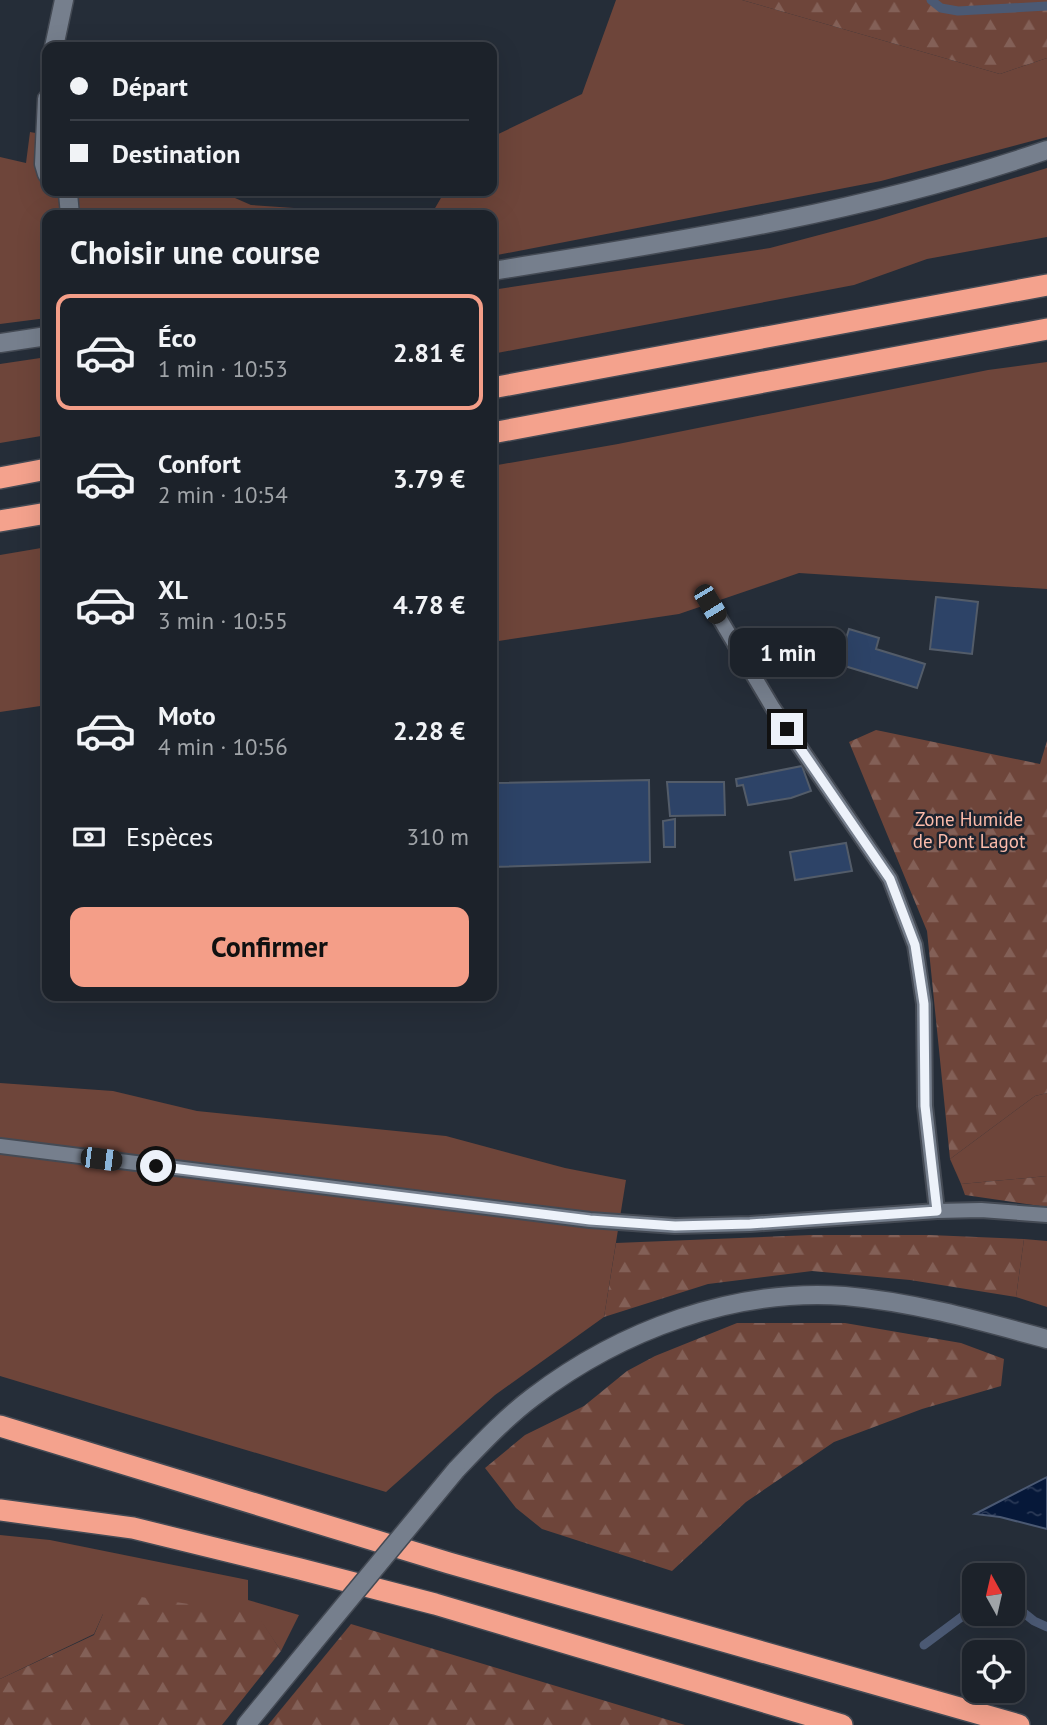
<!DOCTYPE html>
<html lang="fr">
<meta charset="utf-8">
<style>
body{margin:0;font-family:"PT Sans",sans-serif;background:#252a32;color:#f1f3f6;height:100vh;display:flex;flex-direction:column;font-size:26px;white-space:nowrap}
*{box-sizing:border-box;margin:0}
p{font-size:23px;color:#a0a4a8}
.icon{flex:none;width:38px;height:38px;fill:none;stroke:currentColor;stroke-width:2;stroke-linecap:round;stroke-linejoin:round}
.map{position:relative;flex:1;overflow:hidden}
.side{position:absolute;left:42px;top:210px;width:455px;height:791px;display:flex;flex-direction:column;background:#1c222a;border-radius:14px;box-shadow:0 7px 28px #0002,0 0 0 2px #3a3f47}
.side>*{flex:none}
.banner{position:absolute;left:42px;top:42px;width:455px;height:154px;border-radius:14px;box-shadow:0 7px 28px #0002,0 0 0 2px #3a3f47;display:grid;align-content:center;height:154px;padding:0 28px;background:#1c222a}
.needle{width:46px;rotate:352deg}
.fabs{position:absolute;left:962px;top:1563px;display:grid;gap:14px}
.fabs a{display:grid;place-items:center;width:63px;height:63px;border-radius:14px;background:#1c222a;box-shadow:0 7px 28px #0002,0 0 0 2px #3a3f47;font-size:35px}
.end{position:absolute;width:32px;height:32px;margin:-16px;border:9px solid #edf2fa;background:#111;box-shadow:0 0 0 4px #111}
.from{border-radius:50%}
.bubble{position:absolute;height:49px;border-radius:14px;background:#1c222a;box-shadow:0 7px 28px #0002,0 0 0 2px #3a3f47;font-size:23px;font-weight:700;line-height:49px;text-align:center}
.car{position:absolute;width:21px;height:42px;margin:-21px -10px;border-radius:9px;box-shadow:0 0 5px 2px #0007;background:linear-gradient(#222 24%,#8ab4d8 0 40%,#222 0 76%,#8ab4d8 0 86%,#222 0)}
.banner b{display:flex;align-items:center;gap:24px;height:66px;font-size:26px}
.banner b+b{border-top:2px solid #3a3f47}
.banner i{width:18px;height:18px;background:#f1f3f6}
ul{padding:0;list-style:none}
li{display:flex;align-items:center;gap:21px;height:116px;margin:0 14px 10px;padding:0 14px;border:4px solid transparent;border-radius:14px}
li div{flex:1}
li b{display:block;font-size:26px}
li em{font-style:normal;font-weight:700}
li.on{border-color:#f49e88}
li>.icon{width:63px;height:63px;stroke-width:1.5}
h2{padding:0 28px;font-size:32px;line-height:84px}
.pay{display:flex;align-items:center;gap:18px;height:77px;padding:0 28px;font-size:26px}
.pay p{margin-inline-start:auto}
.action{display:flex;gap:14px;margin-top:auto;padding:14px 28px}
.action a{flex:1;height:80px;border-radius:14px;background:#f49e88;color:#111;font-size:28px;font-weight:700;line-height:80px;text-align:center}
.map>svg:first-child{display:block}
.green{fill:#6e453a}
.forest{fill:url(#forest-firs)}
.water{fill:url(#water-ripples);stroke:#4b5973;stroke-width:2}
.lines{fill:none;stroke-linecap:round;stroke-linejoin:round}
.stream{stroke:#4b5973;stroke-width:9}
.building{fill:#2d4367;stroke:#535c69;stroke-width:2}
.lane-casing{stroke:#444a54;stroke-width:18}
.street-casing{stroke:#444a54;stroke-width:21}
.secondary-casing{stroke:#444a54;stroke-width:21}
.highway-casing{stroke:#444a54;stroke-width:24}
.lane{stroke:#767f8d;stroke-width:14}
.street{stroke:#767f8d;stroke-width:18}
.secondary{stroke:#767f8d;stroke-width:18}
.highway{stroke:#f4a28d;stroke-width:21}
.secondary-bridge-casing{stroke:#444a54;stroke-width:21;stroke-linecap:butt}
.secondary-bridge{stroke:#767f8d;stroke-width:18}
.route{stroke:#edf2fa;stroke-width:9}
.labels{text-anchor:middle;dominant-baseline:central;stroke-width:5;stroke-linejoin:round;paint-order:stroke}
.park-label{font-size:19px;fill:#fdbcab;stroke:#1c232e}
</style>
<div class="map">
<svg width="1047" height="1725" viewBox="0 0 1047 1725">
<defs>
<pattern id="forest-firs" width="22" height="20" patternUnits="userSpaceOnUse" patternTransform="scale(1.75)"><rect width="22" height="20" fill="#6e453a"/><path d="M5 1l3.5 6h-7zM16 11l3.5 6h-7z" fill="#836057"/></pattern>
<pattern id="water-ripples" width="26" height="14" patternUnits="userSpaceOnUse" patternTransform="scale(1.75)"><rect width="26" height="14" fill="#061839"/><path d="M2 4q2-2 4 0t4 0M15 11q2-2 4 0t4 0" fill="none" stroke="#2b3a57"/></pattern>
</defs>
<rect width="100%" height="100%" fill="#252d38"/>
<g class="green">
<path d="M 616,0 L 742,0 L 1000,74 L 1047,58 L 1047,137 L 881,181 L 492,256 L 492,215 L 431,215 L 445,191 L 492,191 L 492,137 L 582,94 Z"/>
<path d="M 30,132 L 47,135 L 47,191 L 219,191 L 251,205 L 396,215 L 47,215 L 47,318 L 0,324 L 0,157 L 26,163 Z"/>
<path d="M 1047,168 L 1047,237 L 927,259 L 854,285 L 492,354 L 492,290 L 770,248 L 876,220 Z"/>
<path d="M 47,357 L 47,435 L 0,443 L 0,364 Z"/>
<path d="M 1047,362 L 1047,589 L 799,573 L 679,614 L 492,642 L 492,466 L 618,444 L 988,370 Z"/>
<path d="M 47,547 L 47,705 L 0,712 L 0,555 Z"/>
<path d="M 0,1083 L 113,1091 L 197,1111 L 446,1136 L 565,1168 L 626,1180 L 604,1317 L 495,1395 L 386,1492 L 0,1376 Z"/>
<path d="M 1047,1093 L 1047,1176 L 961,1184 L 950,1159 L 1035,1096 Z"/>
<path d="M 1024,1239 L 1047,1241 L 1047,1307 L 1016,1297 Z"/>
<path d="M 0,1535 L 50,1540 L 248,1580 L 248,1600 L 299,1615 L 281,1651 L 256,1614 L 103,1614 L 94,1634 L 0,1679 Z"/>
</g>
<g class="forest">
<path d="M 742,0 L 1047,0 L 1047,58 L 1000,74 Z"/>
<path d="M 876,730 L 1040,764 L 1047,741 L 1047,1093 L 1035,1096 L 950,1159 L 927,931 L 849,742 Z"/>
<path d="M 1047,1176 L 1047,1207 L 965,1195 L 961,1184 Z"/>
<path d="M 811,1235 L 930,1235 L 1024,1239 L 1016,1297 L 910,1280 L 812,1271 L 708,1284 L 604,1317 L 616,1243 Z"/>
<path d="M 737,1323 L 845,1323 L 961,1343 L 1004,1359 L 1001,1386 L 922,1409 L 834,1442 L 746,1502 L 672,1571 L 542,1529 L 516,1508 L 485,1468 L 525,1435 L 584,1406 L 627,1371 L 655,1356 Z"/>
<path d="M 127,1595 L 257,1614 L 281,1651 L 222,1725 L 0,1725 L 0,1679 L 94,1635 L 103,1614 Z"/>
<path d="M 351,1624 L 685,1725 L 268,1725 Z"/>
</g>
<path class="water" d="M 1047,1477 L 1047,1529 L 1000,1517 L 975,1514 Z"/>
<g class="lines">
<g class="stream">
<path d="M 931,0 L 941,8 L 958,11 L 1047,6"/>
<path d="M 1013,1604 L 1034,1621 L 1047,1627"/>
<path d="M 924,1645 L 975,1607"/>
</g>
</g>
<g class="building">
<path d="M 936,597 L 978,602 L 972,654 L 930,649 Z"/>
<path d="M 849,629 L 879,638 L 876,649 L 925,664 L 917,688 L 838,664 Z"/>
<path d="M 802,766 L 811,791 L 791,798 L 748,805 L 743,785 L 737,786 L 736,779 Z"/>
<path d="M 649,780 L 650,862 L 492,867 L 492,783 Z"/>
<path d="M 667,782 L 724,782 L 725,815 L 670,816 Z"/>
<path d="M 675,819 L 675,847 L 664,847 L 663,821 Z"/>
<path d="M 846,843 L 852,871 L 795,880 L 790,852 Z"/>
</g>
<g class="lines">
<defs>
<g id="lane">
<path d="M 711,604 L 773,708 L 890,879 L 915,945 L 924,1004 L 925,1106 L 937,1211"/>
<path d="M 0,1146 L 590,1220 L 675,1226 L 750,1224 L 937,1211 L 981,1210 L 1047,1215"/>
</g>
<g id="street">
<path d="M 54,47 L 64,0"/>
<path d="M 47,99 L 44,164 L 47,174"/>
<path d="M 66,191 L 68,193 L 70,215"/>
<path d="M 492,271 C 679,241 867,212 1047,150"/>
<path d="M 0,343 L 47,336"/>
</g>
<g id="secondary">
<path d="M 456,1470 C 481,1444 505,1418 533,1397 C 621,1330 734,1288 845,1296 C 914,1302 981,1321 1047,1339"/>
<path d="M 246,1725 L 314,1642"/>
</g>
<g id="highway">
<path d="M 492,388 L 1047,285"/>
<path d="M 492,433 L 1047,329"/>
<path d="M 0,478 L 47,469"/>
<path d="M 0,521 L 47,513"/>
<path d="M 0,1426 L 449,1563 L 1019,1725"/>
<path d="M 0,1510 L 133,1528 L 300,1569 L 435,1604 L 842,1725"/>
</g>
</defs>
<use href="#lane" class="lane-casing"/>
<use href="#street" class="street-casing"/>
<use href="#secondary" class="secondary-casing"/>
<use href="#highway" class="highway-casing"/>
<use href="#lane" class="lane"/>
<use href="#street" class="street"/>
<use href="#secondary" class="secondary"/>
<use href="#highway" class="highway"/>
<defs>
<path id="secondary-bridge" d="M 314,1642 L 456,1470"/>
</defs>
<use href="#secondary-bridge" class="secondary-bridge-casing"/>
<use href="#secondary-bridge" class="secondary-bridge"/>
</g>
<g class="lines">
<path class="route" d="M 156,1166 L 590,1220 L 675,1226 L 750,1224 L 937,1211 L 925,1106 L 924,1004 L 915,945 L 890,879 L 787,729"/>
</g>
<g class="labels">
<g class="park-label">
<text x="969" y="819">Zone Humide<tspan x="969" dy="22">de Pont Lagot</tspan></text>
</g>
</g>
</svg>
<div class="fabs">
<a><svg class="needle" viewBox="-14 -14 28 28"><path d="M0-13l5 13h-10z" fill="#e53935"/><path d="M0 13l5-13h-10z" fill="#a0a4a8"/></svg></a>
<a><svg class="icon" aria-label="locate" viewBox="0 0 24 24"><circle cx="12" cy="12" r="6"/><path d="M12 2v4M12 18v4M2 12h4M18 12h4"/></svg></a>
</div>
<i class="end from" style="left:156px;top:1166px"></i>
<i class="end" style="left:787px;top:729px"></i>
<div class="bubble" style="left:730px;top:628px;width:116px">1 min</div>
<i class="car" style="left:710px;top:604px;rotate:149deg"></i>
<i class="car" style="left:101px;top:1159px;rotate:97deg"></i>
<div class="banner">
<b><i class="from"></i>Départ</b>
<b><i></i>Destination</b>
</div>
<section class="side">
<h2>Choisir une course</h2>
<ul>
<li class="on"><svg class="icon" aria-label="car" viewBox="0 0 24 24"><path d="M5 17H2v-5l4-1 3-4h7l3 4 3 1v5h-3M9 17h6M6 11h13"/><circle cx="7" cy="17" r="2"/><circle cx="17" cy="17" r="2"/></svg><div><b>Éco</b><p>1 min · 10:53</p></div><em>2.81 €</em></li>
<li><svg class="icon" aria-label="car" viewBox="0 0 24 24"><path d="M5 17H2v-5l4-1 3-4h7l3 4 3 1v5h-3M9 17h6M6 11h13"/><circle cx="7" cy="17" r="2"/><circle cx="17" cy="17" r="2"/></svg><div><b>Confort</b><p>2 min · 10:54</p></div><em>3.79 €</em></li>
<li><svg class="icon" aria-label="car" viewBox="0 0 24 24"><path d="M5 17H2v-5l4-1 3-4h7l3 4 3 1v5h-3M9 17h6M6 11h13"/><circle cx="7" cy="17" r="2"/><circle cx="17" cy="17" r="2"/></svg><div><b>XL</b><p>3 min · 10:55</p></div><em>4.78 €</em></li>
<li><svg class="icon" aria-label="car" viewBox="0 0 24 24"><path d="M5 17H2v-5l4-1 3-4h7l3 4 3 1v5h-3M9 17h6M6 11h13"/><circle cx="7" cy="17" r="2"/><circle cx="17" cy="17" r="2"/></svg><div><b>Moto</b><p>4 min · 10:56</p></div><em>2.28 €</em></li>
</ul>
<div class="pay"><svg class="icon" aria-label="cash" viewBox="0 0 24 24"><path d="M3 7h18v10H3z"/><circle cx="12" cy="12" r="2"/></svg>Espèces<p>310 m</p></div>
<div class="action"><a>Confirmer</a></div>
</section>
</div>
